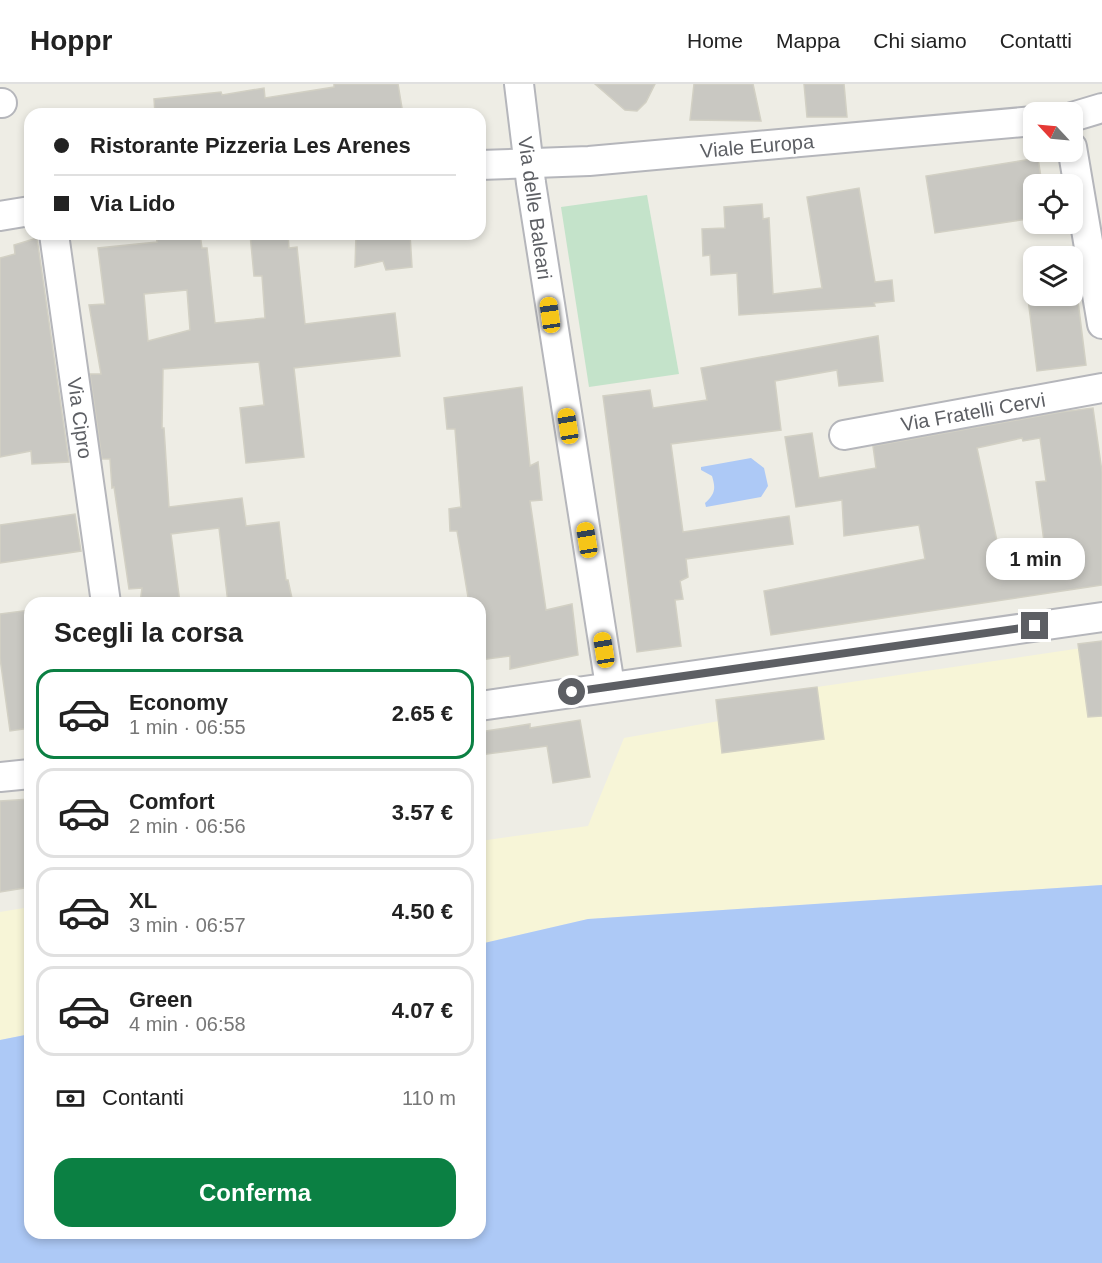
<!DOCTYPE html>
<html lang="it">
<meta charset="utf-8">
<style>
body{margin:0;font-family:Arial,sans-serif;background:#f6f6f6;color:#222;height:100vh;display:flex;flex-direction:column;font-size:22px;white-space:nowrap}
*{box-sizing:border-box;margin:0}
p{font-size:20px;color:#767676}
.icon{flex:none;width:33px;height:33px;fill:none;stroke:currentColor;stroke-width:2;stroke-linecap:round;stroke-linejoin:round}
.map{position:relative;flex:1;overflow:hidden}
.panel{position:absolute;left:24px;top:513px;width:462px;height:642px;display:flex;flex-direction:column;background:#fff;border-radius:18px;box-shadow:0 3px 9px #0003}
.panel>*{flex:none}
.top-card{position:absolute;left:24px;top:24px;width:462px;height:132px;border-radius:18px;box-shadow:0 3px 9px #0003;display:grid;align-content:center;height:132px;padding:0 30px;background:#fff}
.needle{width:39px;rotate:296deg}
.buttons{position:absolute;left:1023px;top:18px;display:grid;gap:12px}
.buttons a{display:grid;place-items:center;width:60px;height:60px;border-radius:12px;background:#fff;box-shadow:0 3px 9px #0003;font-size:30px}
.end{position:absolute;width:27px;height:27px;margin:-14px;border:8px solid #5d5f64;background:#fff;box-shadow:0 0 0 3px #fff}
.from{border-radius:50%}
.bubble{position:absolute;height:42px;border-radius:18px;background:#fff;box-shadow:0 3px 9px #0003;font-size:20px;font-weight:600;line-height:42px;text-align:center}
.car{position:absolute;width:18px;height:36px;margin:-18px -9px;border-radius:8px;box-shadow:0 0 4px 2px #0007;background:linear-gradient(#f5c518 24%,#345 0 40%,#f5c518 0 76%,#345 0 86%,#f5c518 0)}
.top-card b{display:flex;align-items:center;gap:21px;height:57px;font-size:22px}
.top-card b+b{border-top:2px solid #e0e0e0}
.top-card i{width:15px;height:15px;background:#222}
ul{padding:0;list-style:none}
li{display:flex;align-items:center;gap:18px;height:90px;margin:0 12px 9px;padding:0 18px;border:3px solid #e0e0e0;border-radius:18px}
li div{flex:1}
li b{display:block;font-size:22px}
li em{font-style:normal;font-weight:600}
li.active{border-color:#0b8043}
li>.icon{width:54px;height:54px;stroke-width:1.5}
h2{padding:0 30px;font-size:27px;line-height:72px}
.pay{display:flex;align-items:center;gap:15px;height:66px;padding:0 30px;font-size:22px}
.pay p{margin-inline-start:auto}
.button{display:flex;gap:12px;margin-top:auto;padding:12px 30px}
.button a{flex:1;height:69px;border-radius:18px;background:#0b8043;color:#fff;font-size:24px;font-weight:600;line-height:69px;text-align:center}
header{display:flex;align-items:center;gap:36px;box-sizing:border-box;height:84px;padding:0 30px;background:#fff;border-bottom:2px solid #e0e0e0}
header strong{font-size:28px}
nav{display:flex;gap:33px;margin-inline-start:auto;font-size:21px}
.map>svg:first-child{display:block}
.green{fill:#c4e3ca}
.sand{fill:#f7f5d7}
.water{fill:#adc9f6}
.building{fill:#c9c8c2;stroke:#d2d0c4;stroke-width:1.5;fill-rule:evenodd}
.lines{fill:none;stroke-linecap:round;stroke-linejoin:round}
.minor-casing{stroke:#b5b6bb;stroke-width:32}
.minor{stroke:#fff;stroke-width:28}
.route{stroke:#5d5f64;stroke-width:8}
.labels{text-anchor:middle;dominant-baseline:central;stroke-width:5;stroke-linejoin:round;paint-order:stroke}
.street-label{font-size:20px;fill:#5d5f64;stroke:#fff}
</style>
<header>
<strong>Hoppr</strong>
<nav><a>Home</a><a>Mappa</a><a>Chi siamo</a><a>Contatti</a></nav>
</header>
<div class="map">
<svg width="1102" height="1179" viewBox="0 0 1102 1179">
<rect width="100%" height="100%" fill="#eeede5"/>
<path class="green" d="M 647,111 L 679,290 L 589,303 L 561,123 Z"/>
<g class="sand">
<path d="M 1102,561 L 1102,801 L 588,835 L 480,860 L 480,757 L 588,742 L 624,654 L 719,637 L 723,669 L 823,655 L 817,603 Z"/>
<path d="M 30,823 L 30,950 L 0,956 L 0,828 Z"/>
</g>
<g class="water">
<path d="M 751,374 L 764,384 L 768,402 L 761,413 L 706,423 L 705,419 C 715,410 716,405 712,392 L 701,386 L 701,383 Z"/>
<path d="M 1102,801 L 1102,1179 L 0,1179 L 0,956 L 30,950 L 30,1149 L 480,1149 L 480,860 L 588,835 Z"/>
</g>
<g class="building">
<path d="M 334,0 L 398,0 L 403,30 L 155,30 L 154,15 L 221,8 L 222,11 L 264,4 L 265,14 L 334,3 Z"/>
<path d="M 595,0 L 655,0 L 646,18 L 637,27 L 625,26 Z"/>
<path d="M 694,0 L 753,0 L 761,37 L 690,36 Z"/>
<path d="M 804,0 L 844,0 L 847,33 L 807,33 Z"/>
<path d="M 1038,74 L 1042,100 L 1034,100 L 1034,134 L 935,149 L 926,92 Z"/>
<path d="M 859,104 L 875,198 L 892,196 L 894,217 L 874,219 L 875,222 L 739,231 L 737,189 L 711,191 L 710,171 L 703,172 L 702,145 L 725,144 L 724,123 L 762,120 L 763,135 L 769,134 L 773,210 L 822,204 L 807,113 Z"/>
<path d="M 156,150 L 200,150 L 202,164 L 207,164 L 215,239 L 265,234 L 262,192 L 254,192 L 250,150 L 288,150 L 289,164 L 297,163 L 305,240 L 395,229 L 400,272 L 294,284 L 304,373 L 246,379 L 240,324 L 264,321 L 259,278 L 163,285 L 162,344 L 164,344 L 169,423 L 242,414 L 246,442 L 279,438 L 286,496 L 288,496 L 293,519 L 228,519 L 219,444 L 171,450 L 180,519 L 140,519 L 142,504 L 129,505 L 114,403 L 112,404 L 110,375 L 102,375 L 90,290 L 101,290 L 89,221 L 105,220 L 98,164 L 157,158 ZM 187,206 L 190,246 L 148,257 L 144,210 Z"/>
<path d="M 356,150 L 410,150 L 412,183 L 386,186 L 383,177 L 355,183 Z"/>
<path d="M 37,154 L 69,378 L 32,380 L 31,367 L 0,373 L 0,174 L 15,170 L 14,161 Z"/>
<path d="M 1072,201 L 1076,201 L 1086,281 L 1037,287 L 1027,207 L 1034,206 L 1034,212 L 1072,212 Z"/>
<path d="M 878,252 L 883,297 L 839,302 L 837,286 L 775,297 L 781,346 L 671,360 L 683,448 L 789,432 L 793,460 L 686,475 L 688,493 L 680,497 L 683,515 L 675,516 L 681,562 L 637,568 L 603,312 L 650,306 L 653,324 L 707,316 L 701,284 Z"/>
<path d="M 522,303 L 530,382 L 538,378 L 542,416 L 530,417 L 546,526 L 572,520 L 578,571 L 510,585 L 510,572 L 480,576 L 480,519 L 469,519 L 457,447 L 450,447 L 449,425 L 461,423 L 455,345 L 447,345 L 444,314 Z"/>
<path d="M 1093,324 L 1102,388 L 1102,501 L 771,551 L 764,507 L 925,475 L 919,441 L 844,452 L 842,416 L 796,423 L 785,353 L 812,349 L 819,394 L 876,384 L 873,362 L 1061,328 ZM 1022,354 L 1023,357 L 1040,354 L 1046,397 L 1036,398 L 1045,465 L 1000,471 L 977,364 Z"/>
<path d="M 75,430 L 81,467 L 0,479 L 0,441 Z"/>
<path d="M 30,526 L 30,644 L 10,647 L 0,574 L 0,530 Z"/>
<path d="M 1102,557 L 1102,632 L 1088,633 L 1078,560 Z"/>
<path d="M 817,603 L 824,655 L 722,669 L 716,616 Z"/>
<path d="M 580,636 L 590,693 L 553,699 L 547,662 L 480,671 L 480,648 L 530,640 L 530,644 Z"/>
<path d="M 30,715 L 30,803 L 0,808 L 0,717 Z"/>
</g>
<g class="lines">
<defs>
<g id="minor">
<path d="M 519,0 L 531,99 L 610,602"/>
<path d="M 0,19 L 2,19"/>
<path d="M 1072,33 L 1102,24"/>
<path d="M 1072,63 L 1102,240"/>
<path d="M 480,81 L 589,77 L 1034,37"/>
<path d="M 0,132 L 30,127"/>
<path d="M 54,150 L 106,519"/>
<path d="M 844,351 L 1102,304"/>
<path d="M 480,622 L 1102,533"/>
<path d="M 0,693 L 30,690"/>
</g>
</defs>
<use href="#minor" class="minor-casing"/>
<use href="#minor" class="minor"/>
</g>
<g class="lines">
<path class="route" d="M 572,608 L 1035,542"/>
</g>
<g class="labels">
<g class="street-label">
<text transform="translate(757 62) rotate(-5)">Viale Europa</text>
<text transform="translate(535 124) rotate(82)">Via delle Baleari</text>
<text transform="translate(973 328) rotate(-10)">Via Fratelli Cervi</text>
<text transform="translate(80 334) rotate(82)">Via Cipro</text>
</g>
</g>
</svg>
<div class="buttons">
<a><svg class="needle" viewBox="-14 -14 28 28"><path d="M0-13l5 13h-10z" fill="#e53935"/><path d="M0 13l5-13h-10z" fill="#767676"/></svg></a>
<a><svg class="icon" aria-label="locate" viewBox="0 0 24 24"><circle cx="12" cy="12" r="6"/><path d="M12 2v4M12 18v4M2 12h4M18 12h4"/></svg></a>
<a><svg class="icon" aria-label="layers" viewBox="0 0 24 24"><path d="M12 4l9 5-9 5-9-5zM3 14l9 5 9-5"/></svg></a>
</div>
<i class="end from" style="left:572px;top:608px"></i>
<i class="end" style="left:1035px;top:542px"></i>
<div class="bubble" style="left:986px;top:454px;width:99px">1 min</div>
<i class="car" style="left:550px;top:231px;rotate:352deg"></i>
<i class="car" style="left:568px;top:342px;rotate:351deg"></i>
<i class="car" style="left:587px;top:456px;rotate:351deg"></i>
<i class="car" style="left:604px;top:566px;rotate:351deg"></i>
<div class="top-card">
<b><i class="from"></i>Ristorante Pizzeria Les Arenes</b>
<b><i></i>Via Lido</b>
</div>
<section class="panel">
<h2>Scegli la corsa</h2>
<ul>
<li class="active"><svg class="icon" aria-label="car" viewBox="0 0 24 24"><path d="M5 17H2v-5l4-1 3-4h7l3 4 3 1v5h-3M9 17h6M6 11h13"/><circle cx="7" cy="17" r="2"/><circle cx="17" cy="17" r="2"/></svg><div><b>Economy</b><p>1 min · 06:55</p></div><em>2.65 €</em></li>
<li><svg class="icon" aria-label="car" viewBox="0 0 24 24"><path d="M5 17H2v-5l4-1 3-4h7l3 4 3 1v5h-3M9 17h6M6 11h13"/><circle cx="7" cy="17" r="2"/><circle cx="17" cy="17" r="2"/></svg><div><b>Comfort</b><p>2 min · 06:56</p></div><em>3.57 €</em></li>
<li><svg class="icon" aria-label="car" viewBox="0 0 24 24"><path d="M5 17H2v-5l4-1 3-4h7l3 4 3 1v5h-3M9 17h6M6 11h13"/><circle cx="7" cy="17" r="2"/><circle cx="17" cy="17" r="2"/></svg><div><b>XL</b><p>3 min · 06:57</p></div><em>4.50 €</em></li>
<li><svg class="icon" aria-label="car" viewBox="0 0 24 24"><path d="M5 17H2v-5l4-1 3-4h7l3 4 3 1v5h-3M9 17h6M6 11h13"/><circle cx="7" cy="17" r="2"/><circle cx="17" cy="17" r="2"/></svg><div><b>Green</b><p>4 min · 06:58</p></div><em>4.07 €</em></li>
</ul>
<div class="pay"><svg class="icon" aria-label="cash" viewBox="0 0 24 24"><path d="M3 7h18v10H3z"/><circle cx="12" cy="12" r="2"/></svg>Contanti<p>110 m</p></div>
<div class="button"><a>Conferma</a></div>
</section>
</div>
